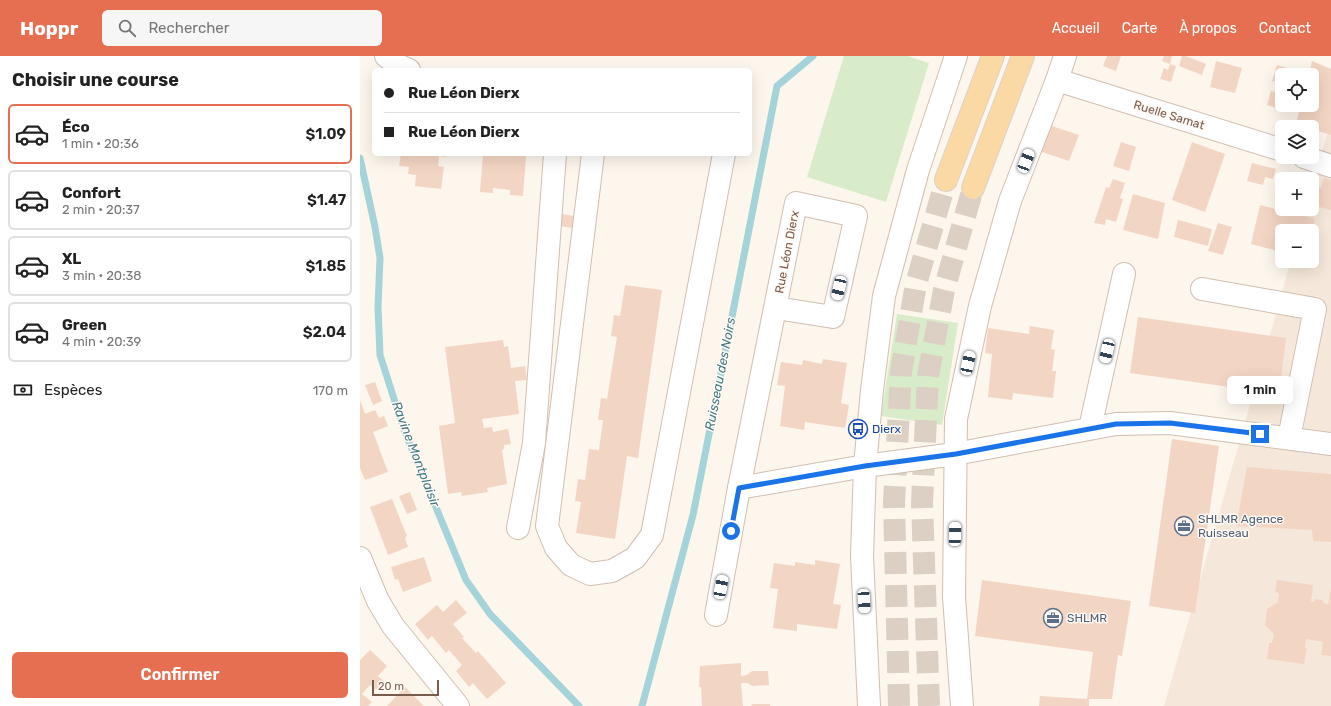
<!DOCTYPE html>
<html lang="fr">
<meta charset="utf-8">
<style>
body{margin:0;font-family:Rubik,sans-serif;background:#f6f6f6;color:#222;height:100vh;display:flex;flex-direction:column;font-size:15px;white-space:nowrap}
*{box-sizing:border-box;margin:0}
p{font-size:13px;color:#767676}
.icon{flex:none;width:22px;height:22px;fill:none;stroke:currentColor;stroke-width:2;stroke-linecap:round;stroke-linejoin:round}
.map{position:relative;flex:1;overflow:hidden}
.details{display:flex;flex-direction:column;background:#fff;width:360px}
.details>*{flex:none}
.top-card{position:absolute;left:12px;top:12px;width:380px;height:88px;border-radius:6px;box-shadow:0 4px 16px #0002;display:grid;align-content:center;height:88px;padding:0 12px;background:#fff}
.tools{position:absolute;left:915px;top:12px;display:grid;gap:8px}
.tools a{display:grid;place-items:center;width:44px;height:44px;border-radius:6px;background:#fff;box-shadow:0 4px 16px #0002;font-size:20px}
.scale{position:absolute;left:12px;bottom:10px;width:67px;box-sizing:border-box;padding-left:4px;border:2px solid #7a5c4d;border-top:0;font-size:11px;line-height:14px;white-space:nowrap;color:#7a5c4d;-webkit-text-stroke:3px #fffaf3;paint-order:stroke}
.end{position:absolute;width:18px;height:18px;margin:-9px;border:5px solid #1a73e8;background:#fff;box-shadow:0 0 0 2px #fff}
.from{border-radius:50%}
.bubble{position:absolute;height:28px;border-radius:6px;background:#fff;box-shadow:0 4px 16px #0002;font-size:13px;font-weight:600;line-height:28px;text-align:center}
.car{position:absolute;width:12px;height:24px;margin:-12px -6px;border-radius:5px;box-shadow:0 0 3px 1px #0007;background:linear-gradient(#fff 24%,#345 0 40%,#fff 0 76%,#345 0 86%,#fff 0)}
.top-card b{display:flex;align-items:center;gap:14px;height:38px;font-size:15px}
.top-card b+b{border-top:1px solid #e0e0e0}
.top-card i{width:10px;height:10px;background:#222}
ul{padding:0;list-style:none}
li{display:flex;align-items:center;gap:12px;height:60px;margin:0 8px 6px;padding:0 4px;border:2px solid #e0e0e0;border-radius:6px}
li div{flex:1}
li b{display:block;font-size:15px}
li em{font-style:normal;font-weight:600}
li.current{border-color:#e76f51}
li>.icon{width:36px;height:36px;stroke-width:1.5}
h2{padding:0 12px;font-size:18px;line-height:48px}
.pay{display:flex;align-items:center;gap:10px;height:44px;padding:0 12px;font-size:15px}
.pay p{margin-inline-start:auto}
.primary-button{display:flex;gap:8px;margin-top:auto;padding:8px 12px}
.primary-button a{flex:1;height:46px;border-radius:6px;background:#e76f51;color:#fff;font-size:16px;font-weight:600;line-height:46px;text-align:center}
header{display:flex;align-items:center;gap:24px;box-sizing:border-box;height:56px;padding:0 20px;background:#e76f51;color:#fff}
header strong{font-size:19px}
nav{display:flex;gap:22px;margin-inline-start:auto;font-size:14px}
.search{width:280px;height:36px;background:#f6f6f6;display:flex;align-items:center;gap:10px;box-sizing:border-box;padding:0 14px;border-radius:6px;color:#767676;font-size:15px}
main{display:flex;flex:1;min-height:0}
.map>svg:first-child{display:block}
.residential{fill:#f5e8da}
.green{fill:#d8ecc9}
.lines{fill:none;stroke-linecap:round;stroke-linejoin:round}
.stream{stroke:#a5d3da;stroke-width:7}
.building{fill:#f3d5c3}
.major-tunnel{stroke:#dcd0c4;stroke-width:22;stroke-dasharray:22 11;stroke-linecap:butt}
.minor-casing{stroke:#d1beb0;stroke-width:24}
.major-casing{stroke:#dad1cd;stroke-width:24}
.minor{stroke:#fff;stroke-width:22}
.major{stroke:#fbd9a5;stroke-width:22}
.route{stroke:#1a73e8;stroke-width:5}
.labels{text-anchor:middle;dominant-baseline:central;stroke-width:3;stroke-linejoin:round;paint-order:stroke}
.street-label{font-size:12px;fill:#7a5c4d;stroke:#fffaf3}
.transit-label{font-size:12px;fill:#164399;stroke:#fffaf3;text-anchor:start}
.service-label{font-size:12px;fill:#4e5e75;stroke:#fffaf3;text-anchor:start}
.water-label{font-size:13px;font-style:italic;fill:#437c86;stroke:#fffaf3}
</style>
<header>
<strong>Hoppr</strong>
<div class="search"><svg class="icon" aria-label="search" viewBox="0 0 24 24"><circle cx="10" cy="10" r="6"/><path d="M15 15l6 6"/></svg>Rechercher</div>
<nav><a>Accueil</a><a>Carte</a><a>À propos</a><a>Contact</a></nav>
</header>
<main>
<section class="details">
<h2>Choisir une course</h2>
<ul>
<li class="current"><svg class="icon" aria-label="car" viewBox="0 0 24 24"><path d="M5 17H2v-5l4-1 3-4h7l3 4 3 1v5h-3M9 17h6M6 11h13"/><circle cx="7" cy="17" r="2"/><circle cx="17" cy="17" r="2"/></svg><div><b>Éco</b><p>1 min · 20:36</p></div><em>$1.09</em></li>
<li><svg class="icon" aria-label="car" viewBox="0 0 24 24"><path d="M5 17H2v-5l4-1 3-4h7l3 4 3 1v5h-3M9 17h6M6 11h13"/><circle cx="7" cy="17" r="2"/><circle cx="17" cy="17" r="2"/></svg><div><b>Confort</b><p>2 min · 20:37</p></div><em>$1.47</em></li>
<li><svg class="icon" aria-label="car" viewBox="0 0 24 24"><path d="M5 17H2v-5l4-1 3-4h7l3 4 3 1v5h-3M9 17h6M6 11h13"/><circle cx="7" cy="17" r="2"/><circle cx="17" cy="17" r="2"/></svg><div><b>XL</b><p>3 min · 20:38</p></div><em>$1.85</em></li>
<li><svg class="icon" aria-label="car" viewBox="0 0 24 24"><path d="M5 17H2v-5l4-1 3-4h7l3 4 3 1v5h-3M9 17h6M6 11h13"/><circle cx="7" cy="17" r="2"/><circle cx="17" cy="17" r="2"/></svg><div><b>Green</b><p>4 min · 20:39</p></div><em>$2.04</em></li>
</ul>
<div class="pay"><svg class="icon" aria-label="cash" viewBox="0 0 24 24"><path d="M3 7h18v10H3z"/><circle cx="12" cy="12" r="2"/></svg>Espèces<p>170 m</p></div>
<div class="primary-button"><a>Confirmer</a></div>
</section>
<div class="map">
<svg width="971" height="650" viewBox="0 0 971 650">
<rect width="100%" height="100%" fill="#fdf6ec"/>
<path class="residential" d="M 971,65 L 971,650 L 804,650 L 931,205 L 952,205 L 952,175 L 940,175 L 946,153 L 952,153 L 952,131 Z"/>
<g class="green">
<path d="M 484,0 L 547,0 L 569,7 L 526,146 L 447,121 Z"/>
<path d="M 537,258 L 598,267 L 582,369 L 521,360 Z"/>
</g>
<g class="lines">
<g class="stream">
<path d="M 0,102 L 15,171 L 20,202 L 18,251 L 20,299 L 44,374 L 106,524 L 130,558 L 219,650"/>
<path d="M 282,650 L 333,459 L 353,358 L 417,30 L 453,0"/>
</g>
</g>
<g class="building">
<path d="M 747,0 L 761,0 L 756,15 L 743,10 Z"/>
<path d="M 804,0 L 812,0 L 810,8 L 802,5 Z"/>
<path d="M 822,0 L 826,0 L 846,8 L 842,19 L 819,10 Z"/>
<path d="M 856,5 L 882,12 L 875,37 L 850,31 Z"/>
<path d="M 952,5 L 971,13 L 971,79 L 952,73 L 952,71 L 946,71 L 936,68 L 941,49 L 952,49 L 952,19 L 949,19 Z"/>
<path d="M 810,8 L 816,10 L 811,26 L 800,23 L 804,12 L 808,14 Z"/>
<path d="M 917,9 L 927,12 L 925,19 L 922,19 L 922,27 L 912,25 Z"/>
<path d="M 911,35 L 922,38 L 922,49 L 929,49 L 927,55 L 907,49 Z"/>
<path d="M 689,69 L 719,79 L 709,105 L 679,95 Z"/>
<path d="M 761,86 L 776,91 L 769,115 L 753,110 Z"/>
<path d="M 832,86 L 865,98 L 845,156 L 812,144 Z"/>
<path d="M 41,98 L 86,98 L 86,101 L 79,100 L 78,110 L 84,111 L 81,133 L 55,130 L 56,119 L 48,118 L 49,111 L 39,110 Z"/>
<path d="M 123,98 L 153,98 L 166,100 L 163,140 L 150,139 L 150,134 L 133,132 L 133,137 L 120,136 Z"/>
<path d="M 892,107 L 916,113 L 913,123 L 905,121 L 903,129 L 887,125 Z"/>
<path d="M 964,122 L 971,124 L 971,154 L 952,149 L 952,129 L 961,132 Z"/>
<path d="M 753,123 L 765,127 L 760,142 L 763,143 L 756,166 L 746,163 L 745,169 L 734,167 L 746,131 L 749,132 Z"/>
<path d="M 773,138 L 805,147 L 798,183 L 763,174 Z"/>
<path d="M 900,149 L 955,163 L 952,175 L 922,175 L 922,196 L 891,188 Z"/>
<path d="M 202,158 L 214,160 L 212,172 L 200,170 Z"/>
<path d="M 818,164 L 852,173 L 848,190 L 814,181 Z"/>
<path d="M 858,167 L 872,171 L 863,199 L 848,195 Z"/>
<path d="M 265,229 L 302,234 L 278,402 L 267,400 L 255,483 L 216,477 L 221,446 L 215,445 L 218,423 L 225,424 L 229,393 L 239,394 L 243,364 L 238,364 L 241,342 L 247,343 L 257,281 L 251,280 L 254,259 L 260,260 Z"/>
<path d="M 778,261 L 926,282 L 919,338 L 770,317 Z"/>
<path d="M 670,270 L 694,274 L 691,293 L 695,294 L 692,315 L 696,315 L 693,342 L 653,337 L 652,344 L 628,341 L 632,298 L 625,297 L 628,272 L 669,278 Z"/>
<path d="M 143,284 L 144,291 L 148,290 L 151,312 L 165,310 L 167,324 L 155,325 L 159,358 L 122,363 L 124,372 L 132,371 L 133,376 L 148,373 L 151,388 L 144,389 L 144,393 L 142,394 L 147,428 L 127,432 L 128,436 L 102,440 L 101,436 L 88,438 L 79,370 L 95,367 L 85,291 Z"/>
<path d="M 463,303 L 487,307 L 481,347 L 489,349 L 485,372 L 445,366 L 444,374 L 420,370 L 425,330 L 417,329 L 421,306 L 442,309 L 443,304 L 462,308 Z"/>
<path d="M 15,326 L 22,345 L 13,349 L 5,329 Z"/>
<path d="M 0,344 L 5,358 L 15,354 L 19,362 L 24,360 L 28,370 L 13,376 L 28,416 L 5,424 L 0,412 Z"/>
<path d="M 812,383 L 859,390 L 835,557 L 789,550 Z"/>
<path d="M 887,411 L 971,418 L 971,486 L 953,485 L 952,474 L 876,470 Z"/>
<path d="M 50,436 L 57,454 L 47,458 L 39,440 Z"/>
<path d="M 32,443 L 47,480 L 45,482 L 48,491 L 28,499 L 10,451 Z"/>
<path d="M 64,501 L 72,525 L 43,536 L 38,523 L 35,524 L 31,511 Z"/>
<path d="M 455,504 L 480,508 L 473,548 L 481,549 L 477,573 L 437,568 L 437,575 L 413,572 L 418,533 L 410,532 L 414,507 L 435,510 L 435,506 L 455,509 Z"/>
<path d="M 622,524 L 771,545 L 762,600 L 758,599 L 752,643 L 729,643 L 729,650 L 679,650 L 680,640 L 727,643 L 733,596 L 615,580 Z"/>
<path d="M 917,524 L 953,529 L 951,546 L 954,546 L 955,543 L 963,544 L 963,547 L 968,548 L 971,532 L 971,600 L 961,599 L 963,586 L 946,583 L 945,592 L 947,592 L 944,608 L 907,603 L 909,587 L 912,587 L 914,578 L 905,569 L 907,553 L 918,546 L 919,537 L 915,536 Z"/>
<path d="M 96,544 L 107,557 L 93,568 L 104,581 L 102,582 L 116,597 L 118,595 L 146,627 L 127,643 L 113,627 L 109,631 L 96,615 L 102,609 L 89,594 L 86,597 L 72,580 L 68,584 L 55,568 L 77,549 L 83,556 Z"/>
<path d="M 10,594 L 27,610 L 18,620 L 24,625 L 16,634 L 10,629 L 2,638 L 12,646 L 8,650 L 0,650 L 0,604 Z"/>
<path d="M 381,607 L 381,620 L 387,619 L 392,615 L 408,615 L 409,629 L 392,630 L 388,627 L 381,627 L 383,650 L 342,650 L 341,631 L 339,631 L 340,610 Z"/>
<path d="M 45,631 L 64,650 L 27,650 Z"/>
<path d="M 393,648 L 410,648 L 410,650 L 391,650 Z"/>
</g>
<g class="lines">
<g class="major-tunnel">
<path d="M 539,650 L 534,446 L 541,316 L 556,228 L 586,124"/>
<path d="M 569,650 L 562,447 L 568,320 L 584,234 L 613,132"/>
</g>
<defs>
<g id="minor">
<path d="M 26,0 L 38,9 L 49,14"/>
<path d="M 697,24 L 922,94"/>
<path d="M 233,98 L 187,470 L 196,492 L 211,509 L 230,518 L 252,515 L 275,502 L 292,479 L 364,98"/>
<path d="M 944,101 L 971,110"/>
<path d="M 842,233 L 955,253 L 929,382"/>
<path d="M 730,372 L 764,218"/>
<path d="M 379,432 L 505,410 L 595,398 L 756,368 L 810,367 L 971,388"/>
<path d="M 158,472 L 174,387 L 195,98"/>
<path d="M 0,502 L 18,545 L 33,570 L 98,650"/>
<path d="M 356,559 L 379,432 L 436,147 L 496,160 L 473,261 L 416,252"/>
<path d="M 509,650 L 502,500 L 505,410 L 512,334 L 524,240 L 558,114 L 596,0"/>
<path d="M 602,650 L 594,541 L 596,363 L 620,250 L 650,145 L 697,24 L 705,0"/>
</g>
<g id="major">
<path d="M 586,124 L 633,0"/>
<path d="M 613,132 L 663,0"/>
</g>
</defs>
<use href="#minor" class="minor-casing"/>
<use href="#major" class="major-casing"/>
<use href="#minor" class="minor"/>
<use href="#major" class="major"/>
</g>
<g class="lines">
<path class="route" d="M 371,475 L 379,432 L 505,410 L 596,398 L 756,368 L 810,367 L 900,378"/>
</g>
<defs>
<symbol id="bus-ring" viewBox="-11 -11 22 22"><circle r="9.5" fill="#fffaf3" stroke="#1a4fb4" stroke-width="1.5"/><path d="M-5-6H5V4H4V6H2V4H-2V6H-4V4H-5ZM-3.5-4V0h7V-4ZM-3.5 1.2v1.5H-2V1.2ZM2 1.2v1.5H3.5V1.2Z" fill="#1a4fb4"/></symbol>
<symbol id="office-ring" viewBox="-11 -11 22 22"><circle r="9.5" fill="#fffaf3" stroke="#5c6f8a" stroke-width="1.5"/><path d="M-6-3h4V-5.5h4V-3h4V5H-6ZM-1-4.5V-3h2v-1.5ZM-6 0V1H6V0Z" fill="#5c6f8a"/></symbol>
</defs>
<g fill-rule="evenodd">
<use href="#bus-ring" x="487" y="362" width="22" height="22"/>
<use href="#office-ring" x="813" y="459" width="22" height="22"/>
<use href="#office-ring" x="682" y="551" width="22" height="22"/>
</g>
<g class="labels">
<g class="street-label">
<text transform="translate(809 59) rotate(17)">Ruelle Samat</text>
<text transform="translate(427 196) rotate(-79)">Rue Léon Dierx</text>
</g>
<g class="transit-label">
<text x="512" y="373">Dierx</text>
</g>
<g class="service-label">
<text x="838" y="463">SHLMR Agence<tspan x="838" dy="14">Ruisseau</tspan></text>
<text x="707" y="562">SHLMR</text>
</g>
<g class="water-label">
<text transform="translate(360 318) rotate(-79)">Ruisseau des Noirs</text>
<text transform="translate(56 398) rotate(69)">Ravine Montplaisir</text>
</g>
</g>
</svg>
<div class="tools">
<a><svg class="icon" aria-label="locate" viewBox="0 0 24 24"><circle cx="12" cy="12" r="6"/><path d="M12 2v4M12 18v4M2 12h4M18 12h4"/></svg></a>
<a><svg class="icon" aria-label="layers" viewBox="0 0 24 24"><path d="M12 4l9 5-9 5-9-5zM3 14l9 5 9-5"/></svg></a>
<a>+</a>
<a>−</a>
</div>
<div class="scale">20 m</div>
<i class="end from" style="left:371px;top:475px"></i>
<i class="end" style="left:900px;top:378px"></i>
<div class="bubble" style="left:867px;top:320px;width:66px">1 min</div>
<i class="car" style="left:666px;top:105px;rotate:21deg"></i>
<i class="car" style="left:479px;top:232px;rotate:193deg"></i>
<i class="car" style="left:747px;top:295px;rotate:193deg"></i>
<i class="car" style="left:608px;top:307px;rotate:12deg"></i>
<i class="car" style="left:595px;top:478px;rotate:1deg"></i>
<i class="car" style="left:361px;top:531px;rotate:11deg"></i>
<i class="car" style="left:504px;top:545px;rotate:177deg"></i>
<div class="top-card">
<b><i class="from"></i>Rue Léon Dierx</b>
<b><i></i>Rue Léon Dierx</b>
</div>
</div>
</main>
